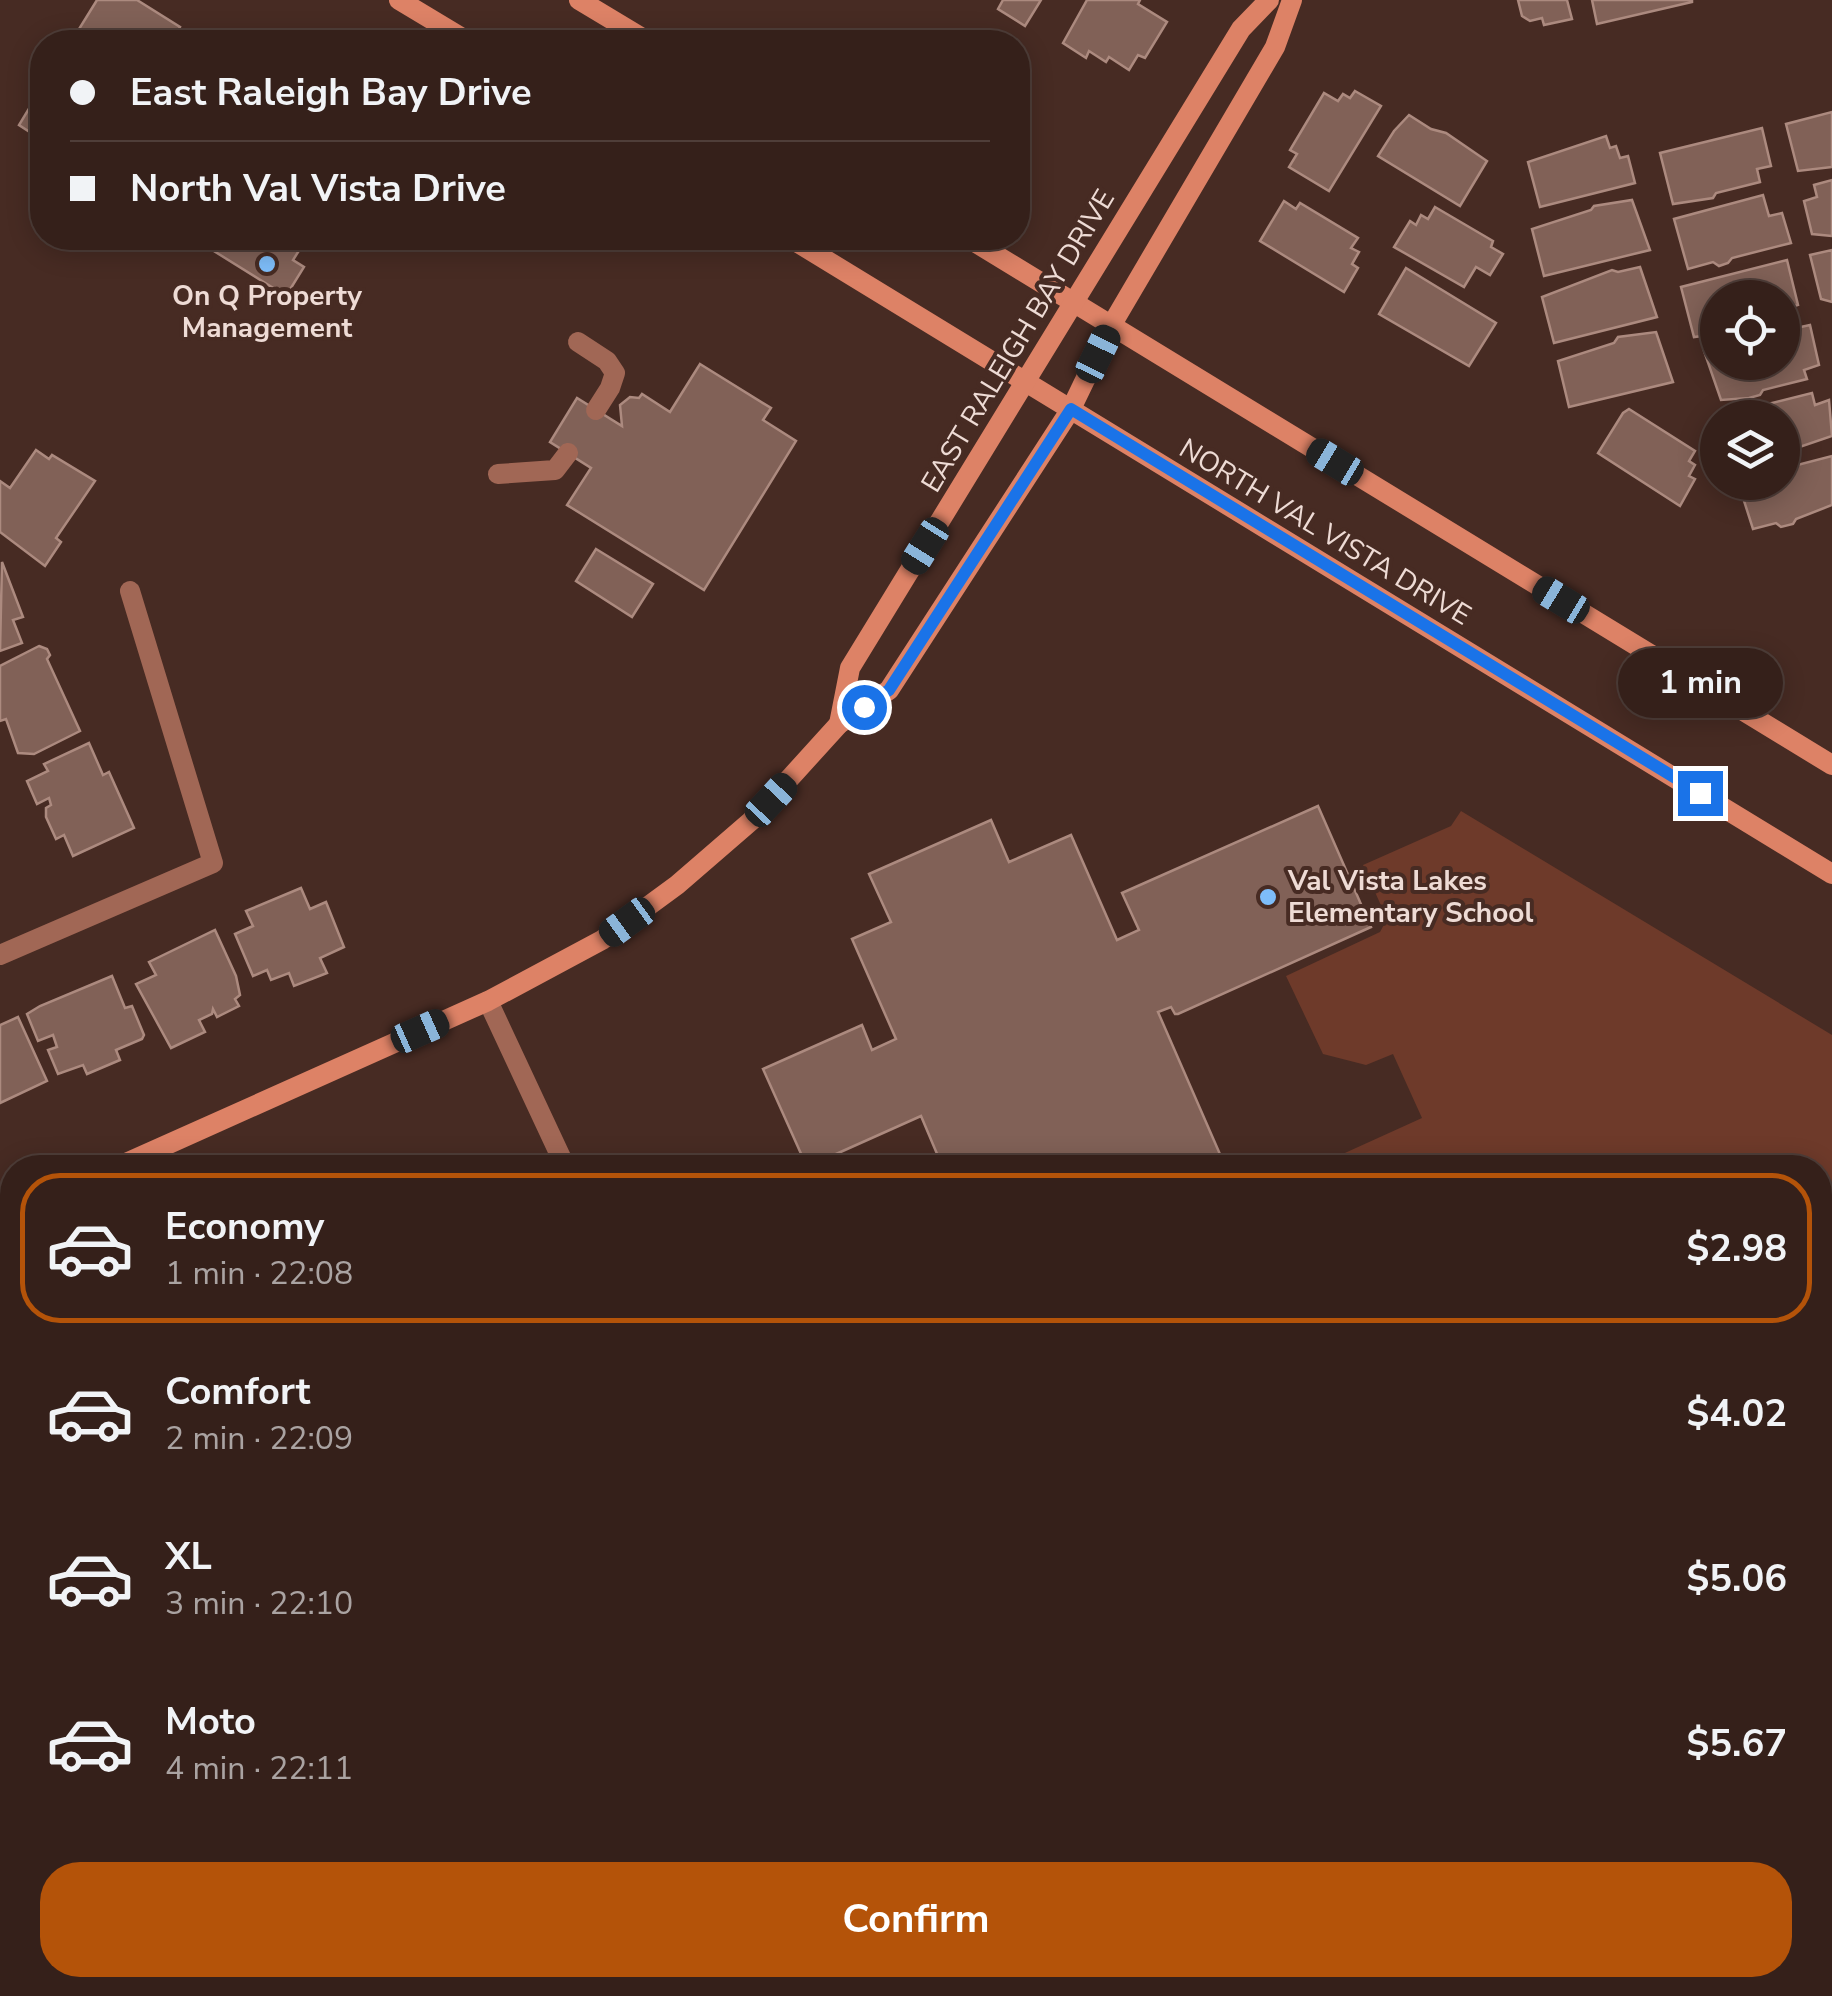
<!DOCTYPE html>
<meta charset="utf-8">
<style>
body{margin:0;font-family:"Nunito Sans",sans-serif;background:#3d2823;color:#f1f3f6;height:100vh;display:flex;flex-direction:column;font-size:38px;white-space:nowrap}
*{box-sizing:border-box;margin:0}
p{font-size:32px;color:#aaa3a2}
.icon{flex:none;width:55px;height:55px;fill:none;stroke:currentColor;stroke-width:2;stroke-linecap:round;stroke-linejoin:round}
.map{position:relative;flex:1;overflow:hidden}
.panel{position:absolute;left:0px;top:1155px;width:1832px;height:842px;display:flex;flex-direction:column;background:#35201a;border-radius:40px 40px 0 0;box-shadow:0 5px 25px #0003,0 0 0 2px #4f3e39}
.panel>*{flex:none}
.banner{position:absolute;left:30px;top:30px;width:1000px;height:220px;border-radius:40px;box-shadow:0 5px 25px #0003,0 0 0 2px #4f3e39;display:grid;align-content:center;height:220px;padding:0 40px;background:#35201a}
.fabs{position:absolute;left:1700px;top:280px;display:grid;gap:20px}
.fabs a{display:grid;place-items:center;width:100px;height:100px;border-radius:50%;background:#35201a;box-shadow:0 5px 25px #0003,0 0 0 2px #4f3e39;font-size:50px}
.end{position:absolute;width:45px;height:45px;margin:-22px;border:12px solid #1a73e8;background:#fff;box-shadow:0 0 0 5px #fff}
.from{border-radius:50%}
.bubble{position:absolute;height:70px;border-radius:35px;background:#35201a;box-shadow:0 5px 25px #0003,0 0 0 2px #4f3e39;font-size:32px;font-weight:700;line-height:70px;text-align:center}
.car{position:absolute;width:30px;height:60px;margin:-30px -15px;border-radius:12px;box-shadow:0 0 8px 2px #0007;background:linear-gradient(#222 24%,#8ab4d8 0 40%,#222 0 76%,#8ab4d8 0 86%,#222 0)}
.banner b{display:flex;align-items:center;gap:35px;height:95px;font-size:38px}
.banner b+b{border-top:2px solid #4f3e39}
.banner i{width:25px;height:25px;background:#f1f3f6}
ul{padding:18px 0 0;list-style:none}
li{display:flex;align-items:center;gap:30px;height:150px;margin:0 20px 15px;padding:0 20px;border:5px solid transparent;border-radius:40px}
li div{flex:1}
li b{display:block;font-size:38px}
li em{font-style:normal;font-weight:700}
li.on{border-color:#b45309}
li>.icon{width:90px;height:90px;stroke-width:1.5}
.button{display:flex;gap:20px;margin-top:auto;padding:20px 40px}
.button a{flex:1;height:115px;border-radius:40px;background:#b45309;color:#fff;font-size:40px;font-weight:700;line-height:115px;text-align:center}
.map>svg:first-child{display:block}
.green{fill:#6e3a2a}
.water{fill:#310700}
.building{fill:#816157;stroke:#ac8a7f;stroke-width:2.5}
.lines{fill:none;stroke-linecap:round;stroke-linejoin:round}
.lane{stroke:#a16755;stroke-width:20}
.street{stroke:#a16755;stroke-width:20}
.secondary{stroke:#dd8266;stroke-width:20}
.route{stroke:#1a73e8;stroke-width:12}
.poi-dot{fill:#7ebdf9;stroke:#472b23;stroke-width:4}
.labels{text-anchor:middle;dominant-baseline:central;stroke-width:8;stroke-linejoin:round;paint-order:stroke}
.poi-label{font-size:28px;font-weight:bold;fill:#eedbd5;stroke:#472b23}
.street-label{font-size:28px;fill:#eedbd5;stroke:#472b23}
</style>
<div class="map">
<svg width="1832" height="1996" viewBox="0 0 1832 1996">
<rect width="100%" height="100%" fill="#472b23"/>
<path class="green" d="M 1461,811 L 1832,1035 L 1832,1315 L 1820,1335 L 1820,1168 L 1314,1167 L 1422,1118 L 1393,1054 L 1366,1065 L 1323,1054 L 1286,976 L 1380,932 L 1387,919 L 1363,865 L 1451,826 Z"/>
<path class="water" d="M 12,1875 L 12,1985 L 397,1985 L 397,1996 L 0,1996 L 0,1882 Z"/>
<g class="building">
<path d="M 97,0 L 137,0 L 180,27 L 176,34 L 189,42 L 71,42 Z"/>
<path d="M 1003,0 L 1041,0 L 1025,26 L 998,9 Z"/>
<path d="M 1087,0 L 1140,0 L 1138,4 L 1167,22 L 1145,58 L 1138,55 L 1129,70 L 1109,57 L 1106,62 L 1089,51 L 1086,58 L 1063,43 Z"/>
<path d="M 1518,0 L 1567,0 L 1572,19 L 1544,25 L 1542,18 L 1530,21 L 1522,16 Z"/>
<path d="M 1592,0 L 1692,0 L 1692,2 L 1597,24 Z"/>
<path d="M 42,87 L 42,140 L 19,125 Z"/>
<path d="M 1355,91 L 1381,106 L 1329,191 L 1289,167 L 1297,154 L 1290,150 L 1324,93 L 1338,101 L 1343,94 L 1350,98 Z"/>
<path d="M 1832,112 L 1832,167 L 1798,171 L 1786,124 Z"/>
<path d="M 1409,115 L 1431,129 L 1446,133 L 1487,161 L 1460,206 L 1378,156 L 1394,131 Z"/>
<path d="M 1762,128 L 1771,166 L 1757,169 L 1760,182 L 1716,193 L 1713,198 L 1673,204 L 1660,153 Z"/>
<path d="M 1606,136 L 1610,148 L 1616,146 L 1620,158 L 1628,156 L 1635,183 L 1540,207 L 1528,162 Z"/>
<path d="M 1832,180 L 1832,236 L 1812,234 L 1804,201 L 1817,197 L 1814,185 Z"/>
<path d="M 1763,195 L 1769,216 L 1782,213 L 1791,243 L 1732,258 L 1728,263 L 1719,266 L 1713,262 L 1688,269 L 1674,219 Z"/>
<path d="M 1632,200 L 1650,250 L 1544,276 L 1532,229 L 1591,210 L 1594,206 Z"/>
<path d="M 1284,201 L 1296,209 L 1300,203 L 1358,238 L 1351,248 L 1359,252 L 1352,264 L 1358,268 L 1344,292 L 1260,241 Z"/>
<path d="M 1435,207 L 1493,241 L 1491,247 L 1503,254 L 1490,275 L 1476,267 L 1464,287 L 1394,247 L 1410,221 L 1416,225 L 1421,215 L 1428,219 Z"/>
<path d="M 193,238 L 307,238 L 293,260 L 304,267 L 286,296 Z"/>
<path d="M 1832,250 L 1832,302 L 1821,299 L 1810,255 Z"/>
<path d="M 1787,260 L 1798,305 L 1782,310 L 1782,298 L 1718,298 L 1718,334 L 1694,337 L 1681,287 Z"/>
<path d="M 1640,267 L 1657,317 L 1554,343 L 1542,297 L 1612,270 L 1618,272 Z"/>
<path d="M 1406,268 L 1496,323 L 1469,366 L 1379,314 Z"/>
<path d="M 1810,325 L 1819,365 L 1804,370 L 1807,379 L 1763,390 L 1760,395 L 1749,398 L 1721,400 L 1704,351 L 1718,348 L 1718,362 L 1782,362 L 1782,331 Z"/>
<path d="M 1656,332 L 1673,382 L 1569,407 L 1558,361 L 1614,343 L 1618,337 Z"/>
<path d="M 700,364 L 771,408 L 763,420 L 796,441 L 704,590 L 567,505 L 591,468 L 550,442 L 577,398 L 622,426 L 620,405 L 630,397 L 639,398 L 642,394 L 670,412 Z"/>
<path d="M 1812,393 L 1815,405 L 1829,400 L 1832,436 L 1782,453 L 1782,418 L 1733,418 L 1732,413 Z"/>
<path d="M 1629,409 L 1695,451 L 1689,461 L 1695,465 L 1689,476 L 1695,479 L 1680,506 L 1598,453 L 1623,413 Z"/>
<path d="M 36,450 L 49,459 L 52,455 L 95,481 L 56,538 L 61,542 L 45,566 L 0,532 L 0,481 L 10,488 Z"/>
<path d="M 1832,456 L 1832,505 L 1796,519 L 1793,524 L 1781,527 L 1776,523 L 1753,529 L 1738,482 L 1782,482 L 1782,469 Z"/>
<path d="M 596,549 L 653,584 L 632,617 L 576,581 Z"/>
<path d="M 2,562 L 23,617 L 13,620 L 22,643 L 0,651 Z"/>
<path d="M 39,646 L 47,649 L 50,655 L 47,659 L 80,731 L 34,754 L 18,753 L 6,719 L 0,721 L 0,666 Z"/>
<path d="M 89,743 L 103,775 L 109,772 L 134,828 L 73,856 L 64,835 L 56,839 L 46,817 L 46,808 L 51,805 L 49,798 L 37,804 L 27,781 L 48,771 L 44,764 Z"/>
<path d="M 1318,806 L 1371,927 L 1178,1014 L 1175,1014 L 1171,1007 L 1158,1012 L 1226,1168 L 943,1168 L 921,1116 L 807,1167 L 763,1069 L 862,1025 L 872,1050 L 896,1039 L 852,939 L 891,922 L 869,874 L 991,820 L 1009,862 L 1071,835 L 1117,940 L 1139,930 L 1122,893 Z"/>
<path d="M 301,888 L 310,909 L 326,902 L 344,947 L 320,958 L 327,973 L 294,986 L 289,973 L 271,980 L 267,970 L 253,976 L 235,934 L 253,926 L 246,911 Z"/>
<path d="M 215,930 L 236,976 L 240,995 L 235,999 L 239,1006 L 217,1017 L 213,1009 L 212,1014 L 199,1020 L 205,1032 L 171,1048 L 136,984 L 156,975 L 149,962 Z"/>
<path d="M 112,976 L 125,1008 L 132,1006 L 144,1035 L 142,1039 L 116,1050 L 120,1060 L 87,1074 L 83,1065 L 58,1074 L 48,1050 L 57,1047 L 53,1035 L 38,1041 L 27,1014 L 40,1006 Z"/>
<path d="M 18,1017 L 47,1081 L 0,1103 L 0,1025 Z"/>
<path d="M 1831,1337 L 1832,1338 L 1832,1468 L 1823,1463 L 1829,1454 L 1820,1450 L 1820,1376 L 1829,1369 L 1820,1363 L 1820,1355 Z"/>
<path d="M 0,1414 L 12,1443 L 12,1523 L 4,1527 L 7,1533 L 0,1536 Z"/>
<path d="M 1820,1536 L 1832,1544 L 1830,1674 L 1820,1668 Z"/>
<path d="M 12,1716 L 12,1834 L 0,1840 L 0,1734 L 7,1731 L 2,1721 Z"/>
<path d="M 1832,1921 L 1832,1975 L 1828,1979 L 1820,1973 L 1820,1945 Z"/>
<path d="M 675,1985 L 772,1985 L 777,1996 L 679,1996 Z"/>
<path d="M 1175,1985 L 1180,1996 L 1153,1996 L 1173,1985 Z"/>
<path d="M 1279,1985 L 1361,1985 L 1364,1990 L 1370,1985 L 1452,1985 L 1455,1993 L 1449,1996 L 1284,1996 Z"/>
</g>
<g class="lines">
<g class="lane">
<path d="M 578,342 L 607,361 L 615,373 L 610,388 L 596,410"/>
<path d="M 498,474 L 555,470 L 568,453"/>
</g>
<g class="street">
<path d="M 0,955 L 213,863 L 130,591"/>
<path d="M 488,1001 L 566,1168"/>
<path d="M 0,1607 L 12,1601"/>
<path d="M 559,1985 L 563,1996"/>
<path d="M 942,1985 L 947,1996"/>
</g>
<g class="secondary">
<path d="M 399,0 L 469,42"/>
<path d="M 579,0 L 649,42"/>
<path d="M 790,238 L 1832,874"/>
<path d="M 968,238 L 1832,765"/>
<path d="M 839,724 L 850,668 L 1241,29 L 1269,0"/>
<path d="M 115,1168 L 488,1001 L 602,940 L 677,885 L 751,821 L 839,724 L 889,690 L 1071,409 L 1111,326 L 1275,47 L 1292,0"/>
<path d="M 0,1220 L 12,1214"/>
</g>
</g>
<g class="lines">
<path class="route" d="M 864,707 L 889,690 L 1071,409 L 1700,793"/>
</g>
<g class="poi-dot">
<circle cx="267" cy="264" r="10"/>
<circle cx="1268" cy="897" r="10"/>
</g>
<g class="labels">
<g class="poi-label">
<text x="267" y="296">On Q Property<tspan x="267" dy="32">Management</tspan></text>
<text x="1288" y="881" text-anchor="start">Val Vista Lakes<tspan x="1288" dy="32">Elementary School</tspan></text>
</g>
<g class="street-label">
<text transform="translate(1018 341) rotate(-59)">EAST RALEIGH BAY DRIVE</text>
<text transform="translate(1325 532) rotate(31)">NORTH VAL VISTA DRIVE</text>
</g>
</g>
</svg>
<div class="fabs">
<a><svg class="icon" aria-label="locate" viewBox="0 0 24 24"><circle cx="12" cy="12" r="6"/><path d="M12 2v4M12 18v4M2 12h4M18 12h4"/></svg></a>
<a><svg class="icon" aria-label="layers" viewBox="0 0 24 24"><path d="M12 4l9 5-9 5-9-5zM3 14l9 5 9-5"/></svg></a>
</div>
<i class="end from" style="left:864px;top:707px"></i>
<i class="end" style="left:1700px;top:793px"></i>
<div class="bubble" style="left:1618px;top:648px;width:165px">1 min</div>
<i class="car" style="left:1098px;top:354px;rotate:26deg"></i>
<i class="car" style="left:1335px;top:462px;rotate:301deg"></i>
<i class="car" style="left:925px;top:546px;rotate:212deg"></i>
<i class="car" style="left:1561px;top:600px;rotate:301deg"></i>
<i class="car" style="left:771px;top:800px;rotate:43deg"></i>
<i class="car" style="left:627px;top:922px;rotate:234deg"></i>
<i class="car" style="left:420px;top:1031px;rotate:66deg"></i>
<div class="banner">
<b><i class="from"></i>East Raleigh Bay Drive</b>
<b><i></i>North Val Vista Drive</b>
</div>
<section class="panel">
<ul>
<li class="on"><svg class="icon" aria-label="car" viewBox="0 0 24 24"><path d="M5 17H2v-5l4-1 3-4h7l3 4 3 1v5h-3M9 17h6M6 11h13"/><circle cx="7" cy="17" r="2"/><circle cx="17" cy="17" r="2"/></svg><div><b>Economy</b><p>1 min · 22:08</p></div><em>$2.98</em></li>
<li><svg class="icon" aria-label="car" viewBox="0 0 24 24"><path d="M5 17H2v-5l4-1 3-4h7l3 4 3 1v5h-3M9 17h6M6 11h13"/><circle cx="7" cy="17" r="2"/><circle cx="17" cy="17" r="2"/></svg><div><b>Comfort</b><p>2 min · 22:09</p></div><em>$4.02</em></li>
<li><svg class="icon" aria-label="car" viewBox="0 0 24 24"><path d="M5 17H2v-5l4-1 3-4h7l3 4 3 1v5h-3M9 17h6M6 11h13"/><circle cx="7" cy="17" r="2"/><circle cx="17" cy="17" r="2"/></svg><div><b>XL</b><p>3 min · 22:10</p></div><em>$5.06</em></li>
<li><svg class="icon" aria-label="car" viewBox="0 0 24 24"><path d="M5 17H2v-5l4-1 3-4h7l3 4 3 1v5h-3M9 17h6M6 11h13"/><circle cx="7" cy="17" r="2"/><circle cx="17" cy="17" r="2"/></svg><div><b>Moto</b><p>4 min · 22:11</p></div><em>$5.67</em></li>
</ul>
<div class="button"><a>Confirm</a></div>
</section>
</div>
